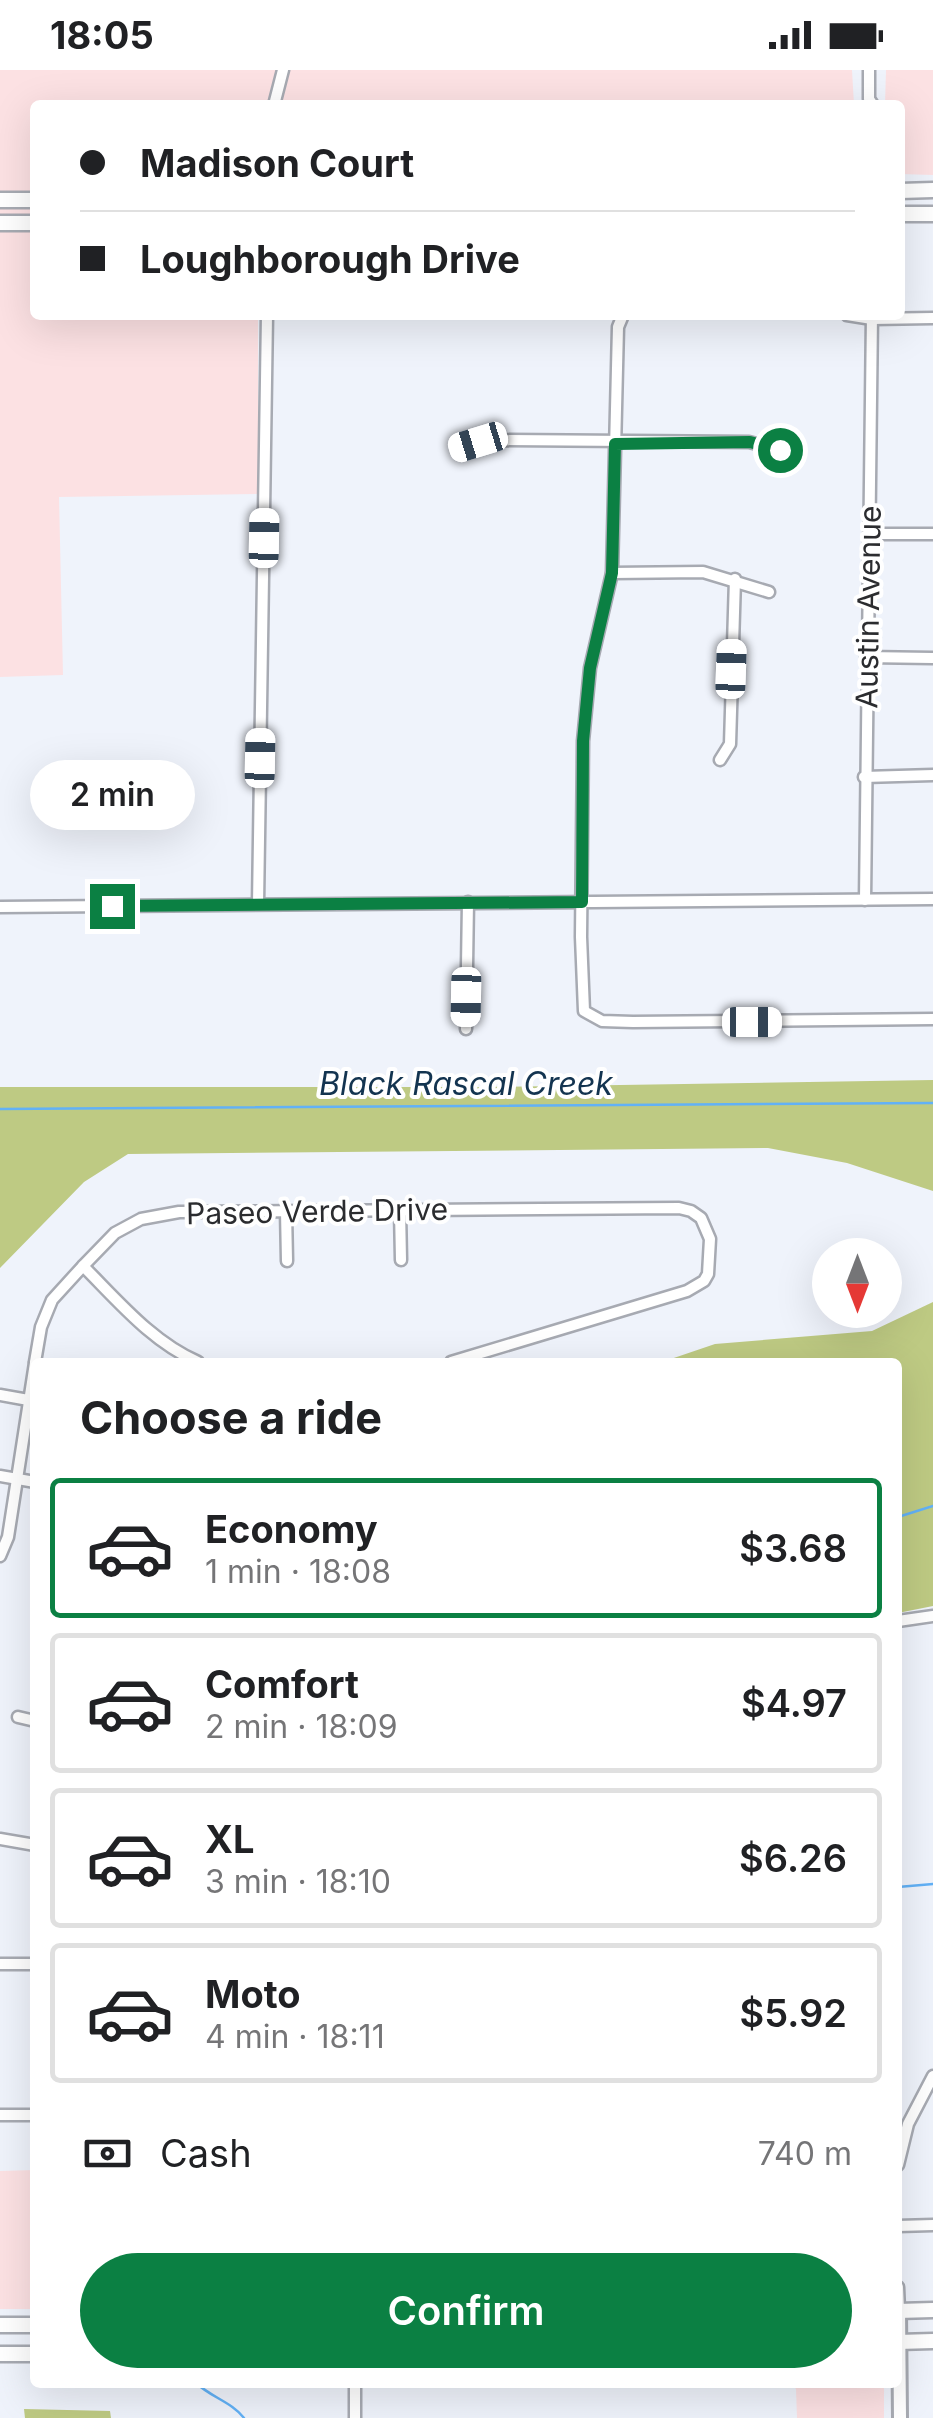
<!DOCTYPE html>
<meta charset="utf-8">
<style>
body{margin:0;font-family:Inter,sans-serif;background:#f6f6f6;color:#202124;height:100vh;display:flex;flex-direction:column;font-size:38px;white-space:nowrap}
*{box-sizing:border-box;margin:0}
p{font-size:32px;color:#757577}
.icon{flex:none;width:55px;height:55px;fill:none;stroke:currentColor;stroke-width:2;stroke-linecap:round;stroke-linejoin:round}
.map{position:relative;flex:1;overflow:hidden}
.sheet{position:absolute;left:30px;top:1288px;width:872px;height:1030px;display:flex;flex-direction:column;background:#fff;border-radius:10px;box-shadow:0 10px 40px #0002}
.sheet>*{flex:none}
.banner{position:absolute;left:30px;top:30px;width:875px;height:220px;border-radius:10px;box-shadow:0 10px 40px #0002;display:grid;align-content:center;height:220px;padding:0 50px;background:#fff}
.needle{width:65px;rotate:180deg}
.fabs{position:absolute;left:812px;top:1168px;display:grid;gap:20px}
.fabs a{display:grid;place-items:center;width:90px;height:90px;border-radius:50%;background:#fff;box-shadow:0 10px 40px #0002;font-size:50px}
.end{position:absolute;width:45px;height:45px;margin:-22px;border:12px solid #0b8043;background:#fff;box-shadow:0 0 0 5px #fff}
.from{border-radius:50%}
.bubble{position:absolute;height:70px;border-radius:35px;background:#fff;box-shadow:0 10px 40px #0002;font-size:32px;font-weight:600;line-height:70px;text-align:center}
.car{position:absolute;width:30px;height:60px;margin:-30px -15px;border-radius:12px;box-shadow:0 0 8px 2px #0007;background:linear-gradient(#fff 24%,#345 0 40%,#fff 0 76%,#345 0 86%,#fff 0)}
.banner b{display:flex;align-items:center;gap:35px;height:95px;font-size:38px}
.banner b+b{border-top:2px solid #e0e0e0}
.banner i{width:25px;height:25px;background:#202124}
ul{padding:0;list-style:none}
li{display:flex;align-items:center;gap:30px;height:140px;margin:0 20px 15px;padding:0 30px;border:5px solid #e0e0e0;border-radius:10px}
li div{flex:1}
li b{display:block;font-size:38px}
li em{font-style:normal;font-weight:600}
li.current{border-color:#0b8043}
li>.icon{width:90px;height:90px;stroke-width:1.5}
h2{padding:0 50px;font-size:45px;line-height:120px}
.pay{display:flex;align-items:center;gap:25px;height:110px;padding:0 50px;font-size:38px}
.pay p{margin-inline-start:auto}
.action{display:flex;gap:20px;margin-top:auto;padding:20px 50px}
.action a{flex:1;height:115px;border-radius:60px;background:#0b8043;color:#fff;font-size:40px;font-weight:600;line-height:115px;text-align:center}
.status{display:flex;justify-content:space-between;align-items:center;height:70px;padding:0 50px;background:#fff;direction:ltr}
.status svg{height:28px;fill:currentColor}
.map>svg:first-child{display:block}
.commercial{fill:#fce1e3}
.green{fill:#beca83}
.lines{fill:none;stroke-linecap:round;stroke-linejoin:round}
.stream{stroke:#62b1f6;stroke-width:2.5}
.minor-casing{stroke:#a7aab2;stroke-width:15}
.tertiary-casing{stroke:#a7aab2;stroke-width:18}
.secondary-casing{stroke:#a7aab2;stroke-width:19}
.minor{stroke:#fff;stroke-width:10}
.tertiary{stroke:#fff;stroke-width:12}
.secondary{stroke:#fff;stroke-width:14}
.route{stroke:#0b8043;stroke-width:12}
.labels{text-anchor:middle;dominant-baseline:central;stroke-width:8;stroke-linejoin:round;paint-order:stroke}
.street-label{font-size:30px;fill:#2b2c2f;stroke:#fff}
.water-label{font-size:32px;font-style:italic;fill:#133450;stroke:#fff}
</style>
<div class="status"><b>18:05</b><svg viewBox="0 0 49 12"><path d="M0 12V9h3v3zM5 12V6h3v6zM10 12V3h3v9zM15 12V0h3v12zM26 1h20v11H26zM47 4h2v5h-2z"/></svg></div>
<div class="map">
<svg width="933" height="2348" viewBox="0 0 933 2348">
<rect width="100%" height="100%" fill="#eff3fb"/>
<g class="commercial">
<path d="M 0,0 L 852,0 L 854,35 L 35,35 L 35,245 L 258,245 L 258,424 L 59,427 L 63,605 L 0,607 Z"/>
<path d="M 886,0 L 933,0 L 933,105 L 900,104 L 900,35 L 885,35 Z"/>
<path d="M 35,2100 L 35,2239 L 0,2239 L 0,2101 Z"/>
<path d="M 791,2313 L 884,2313 L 884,2348 L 797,2348 L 796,2319 Z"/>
</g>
<g class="green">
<path d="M 933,1010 L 933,1121 L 847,1093 L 768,1078 L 128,1084 L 84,1112 L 0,1198 L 0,1017 L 485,1017 Z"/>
<path d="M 933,1232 L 933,1536 L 898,1543 L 898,1292 L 662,1292 L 715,1274 L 872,1261 Z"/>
<path d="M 24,2339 L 110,2341 L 111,2348 L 25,2348 Z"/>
</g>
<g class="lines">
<g class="stream">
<path d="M 0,1039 L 933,1033"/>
<path d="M 898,1447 L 933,1436"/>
<path d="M 898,1817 L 933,1814"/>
<path d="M 195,2312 C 210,2327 232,2332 244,2348"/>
</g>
<defs>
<g id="minor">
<path d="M 869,0 L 869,29 L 873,35"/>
<path d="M 274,35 L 283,0"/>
<path d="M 623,245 L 618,257 L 612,503 L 590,598 L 583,671 L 581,867 L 584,941 L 602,951 L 633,952 L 933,949"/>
<path d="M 847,245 L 872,249 L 933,248"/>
<path d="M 458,378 L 493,370 L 749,372 L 780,380"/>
<path d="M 869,464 L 933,464"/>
<path d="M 612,503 L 703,502 L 769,522"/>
<path d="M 866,587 L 932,588"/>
<path d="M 720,690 L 730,674 L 735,509"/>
<path d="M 864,707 L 933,705"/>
<path d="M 865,830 L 872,245"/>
<path d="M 258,834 L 267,245"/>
<path d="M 0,837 L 933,829"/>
<path d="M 466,959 L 468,832"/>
<path d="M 400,1140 L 401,1190"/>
<path d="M 286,1141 L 287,1191"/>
<path d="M 83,1196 C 118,1231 152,1272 198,1292"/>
<path d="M 35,1292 L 41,1257 L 52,1230 L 83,1196 L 115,1163 L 141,1149 L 179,1142 L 679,1138 L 691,1141 L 701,1148 L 710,1169 L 708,1204 L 704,1211 L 687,1221 L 451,1292"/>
<path d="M 0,1325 L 34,1331"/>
<path d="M 0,1406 L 35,1412"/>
<path d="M 0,1486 L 8,1467 L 35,1293"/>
<path d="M 898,1551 L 933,1546"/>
<path d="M 18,1647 L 35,1651"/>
<path d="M 0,1769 L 35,1775"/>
<path d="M 0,1894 L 35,1894"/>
<path d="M 0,2045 L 35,2045"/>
<path d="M 898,2095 L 908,2054 L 933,2006"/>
<path d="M 898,2156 L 933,2155"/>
<path d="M 898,2217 L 899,2241"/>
<path d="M 355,2312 L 355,2348"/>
</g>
<path id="tertiary" d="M 899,2241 L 900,2348"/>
<g id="secondary">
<path d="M 900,121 L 933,120"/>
<path d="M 0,130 L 35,130"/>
<path d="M 900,144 L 933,144"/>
<path d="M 0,153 L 35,153"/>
<path d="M 898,2241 L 933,2240"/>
<path d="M 0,2255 L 35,2255"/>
<path d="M 898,2272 L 933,2271"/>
<path d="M 0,2284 L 35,2284"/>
</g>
</defs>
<use href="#minor" class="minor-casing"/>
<use href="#tertiary" class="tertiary-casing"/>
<use href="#secondary" class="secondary-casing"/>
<use href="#minor" class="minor"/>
<use href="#tertiary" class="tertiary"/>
<use href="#secondary" class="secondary"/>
</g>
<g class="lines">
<path class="route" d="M 112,836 L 582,832 L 583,671 L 590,598 L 612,503 L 615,374 L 750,372 L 780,380"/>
</g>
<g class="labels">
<g class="street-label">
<text transform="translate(868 537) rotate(-89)">Austin Avenue</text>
<text transform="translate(317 1141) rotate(-1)">Paseo Verde Drive</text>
</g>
<g class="water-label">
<text x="466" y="1013">Black Rascal Creek</text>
</g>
</g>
</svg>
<div class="fabs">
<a><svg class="needle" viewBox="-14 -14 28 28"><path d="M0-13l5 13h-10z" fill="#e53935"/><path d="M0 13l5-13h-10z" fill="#757577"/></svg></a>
</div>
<i class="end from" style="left:780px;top:380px"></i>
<i class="end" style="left:112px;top:836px"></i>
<div class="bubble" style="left:30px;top:690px;width:165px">2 min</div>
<i class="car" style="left:478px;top:372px;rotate:253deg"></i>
<i class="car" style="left:264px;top:468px;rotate:1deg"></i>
<i class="car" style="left:731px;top:599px;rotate:2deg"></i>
<i class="car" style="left:260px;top:688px;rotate:1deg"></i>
<i class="car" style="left:466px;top:927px;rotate:181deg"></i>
<i class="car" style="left:752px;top:952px;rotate:90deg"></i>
<div class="banner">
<b><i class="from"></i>Madison Court</b>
<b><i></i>Loughborough Drive</b>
</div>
<section class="sheet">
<h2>Choose a ride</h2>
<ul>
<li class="current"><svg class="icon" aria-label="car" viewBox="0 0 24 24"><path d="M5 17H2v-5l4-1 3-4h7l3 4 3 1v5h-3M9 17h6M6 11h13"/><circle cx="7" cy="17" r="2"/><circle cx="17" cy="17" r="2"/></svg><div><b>Economy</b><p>1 min · 18:08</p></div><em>$3.68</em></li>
<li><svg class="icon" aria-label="car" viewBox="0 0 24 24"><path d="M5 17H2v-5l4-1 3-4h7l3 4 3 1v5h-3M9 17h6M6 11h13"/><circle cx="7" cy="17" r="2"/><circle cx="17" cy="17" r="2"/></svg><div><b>Comfort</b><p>2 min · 18:09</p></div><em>$4.97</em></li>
<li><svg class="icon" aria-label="car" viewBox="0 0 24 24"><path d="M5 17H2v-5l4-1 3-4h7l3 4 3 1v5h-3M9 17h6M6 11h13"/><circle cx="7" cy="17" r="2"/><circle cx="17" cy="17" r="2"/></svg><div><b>XL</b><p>3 min · 18:10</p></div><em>$6.26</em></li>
<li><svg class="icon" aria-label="car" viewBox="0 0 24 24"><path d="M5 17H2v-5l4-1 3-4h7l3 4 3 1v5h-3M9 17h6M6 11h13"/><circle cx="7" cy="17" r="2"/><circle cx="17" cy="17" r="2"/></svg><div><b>Moto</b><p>4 min · 18:11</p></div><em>$5.92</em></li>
</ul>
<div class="pay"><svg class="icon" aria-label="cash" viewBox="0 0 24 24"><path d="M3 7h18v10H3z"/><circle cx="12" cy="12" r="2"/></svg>Cash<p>740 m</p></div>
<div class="action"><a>Confirm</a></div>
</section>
</div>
